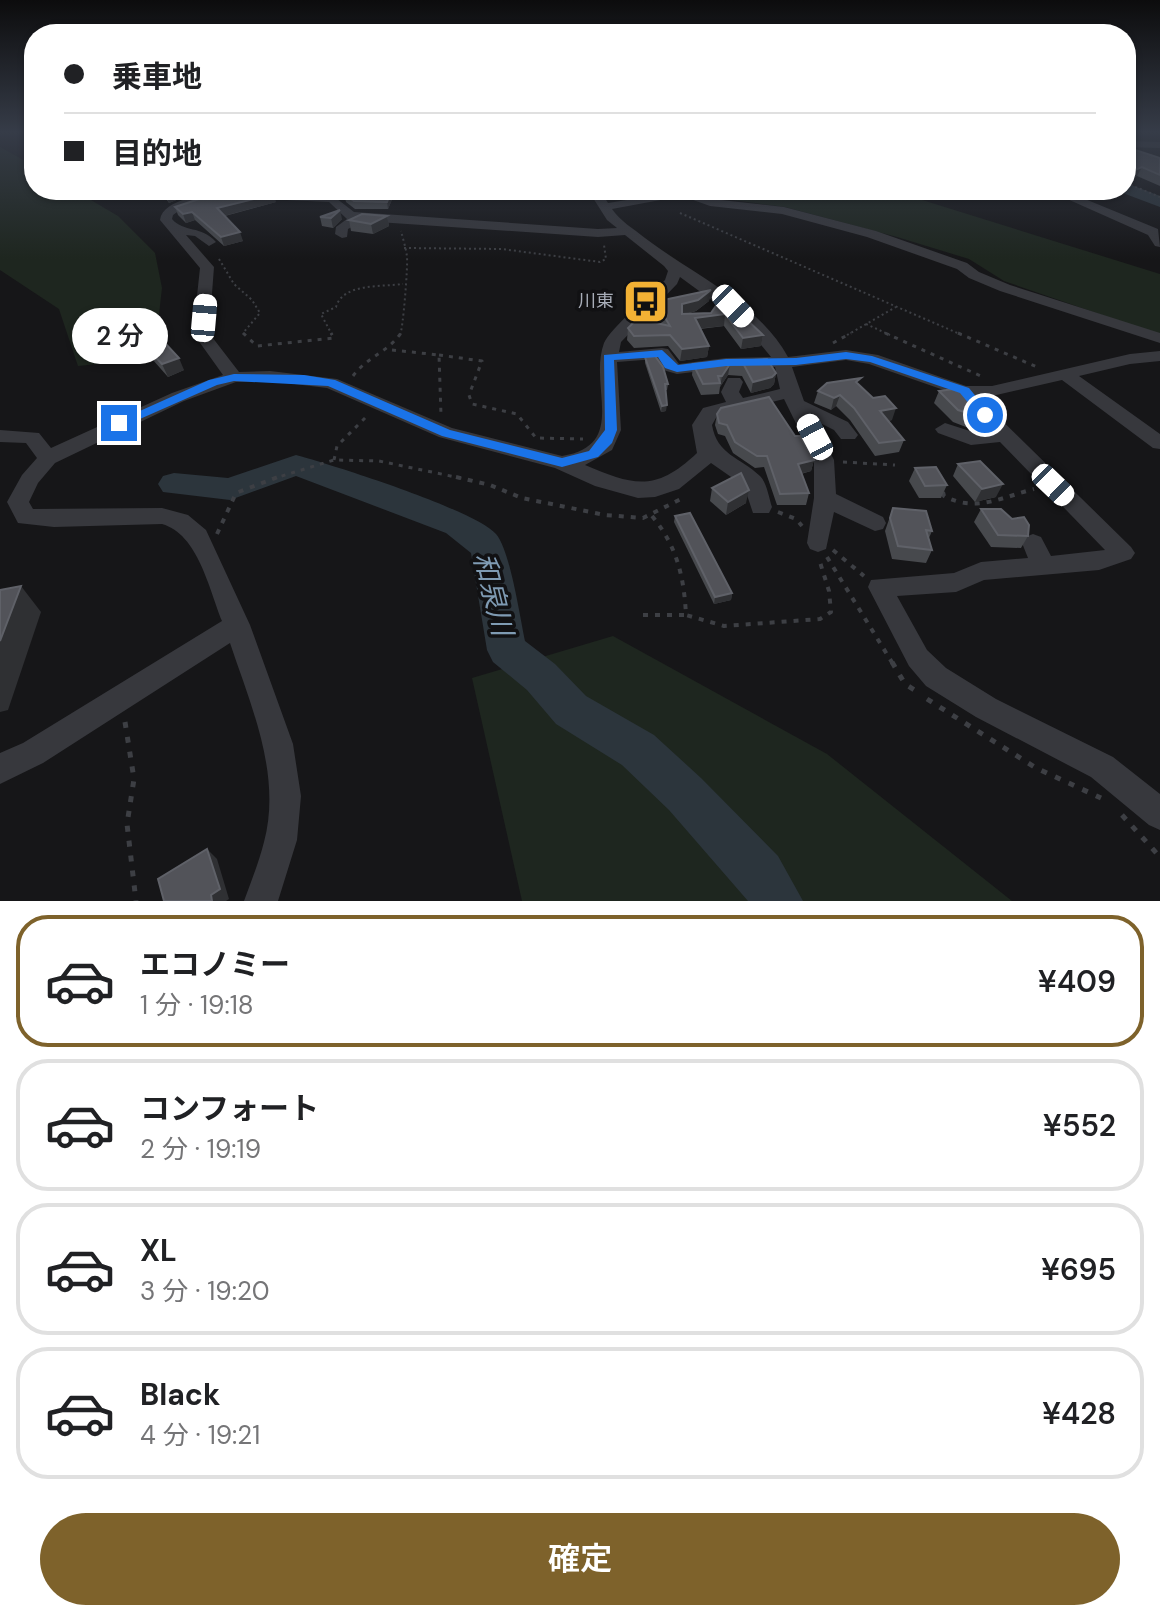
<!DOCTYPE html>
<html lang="ja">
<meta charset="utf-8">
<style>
body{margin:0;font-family:"DM Sans","Noto Sans JP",sans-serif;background:#f6f6f6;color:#202124;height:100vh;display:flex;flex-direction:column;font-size:30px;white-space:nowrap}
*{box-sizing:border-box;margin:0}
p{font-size:26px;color:#757577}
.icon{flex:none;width:44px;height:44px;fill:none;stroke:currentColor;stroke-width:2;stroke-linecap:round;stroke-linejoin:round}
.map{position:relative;height:901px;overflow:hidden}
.panel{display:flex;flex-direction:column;background:#fff;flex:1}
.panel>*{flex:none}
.guide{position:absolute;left:24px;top:24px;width:1112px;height:176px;border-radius:32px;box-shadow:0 2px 6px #0004;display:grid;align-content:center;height:176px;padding:0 40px;background:#fff}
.end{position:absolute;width:36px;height:36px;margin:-18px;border:10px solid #1a73e8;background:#fff;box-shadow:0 0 0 4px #fff}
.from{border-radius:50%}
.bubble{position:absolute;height:56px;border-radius:28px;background:#fff;box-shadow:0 2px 6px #0004;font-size:26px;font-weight:600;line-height:56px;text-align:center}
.car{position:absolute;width:24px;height:48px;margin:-24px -12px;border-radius:10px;box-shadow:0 0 6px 2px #0007;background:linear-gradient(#fff 24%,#345 0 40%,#fff 0 76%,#345 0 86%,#fff 0)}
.guide b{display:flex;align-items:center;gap:28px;height:76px;font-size:30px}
.guide b+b{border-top:2px solid #e0e0e0}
.guide i{width:20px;height:20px;background:#202124}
ul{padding:14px 0 0;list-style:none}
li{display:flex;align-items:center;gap:24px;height:132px;margin:0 16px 12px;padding:0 24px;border:4px solid #e0e0e0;border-radius:32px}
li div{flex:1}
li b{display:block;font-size:30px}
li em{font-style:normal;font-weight:600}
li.on{border-color:#7e622b}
li>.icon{width:72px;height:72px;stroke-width:1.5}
.action{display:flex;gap:16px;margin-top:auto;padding:16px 40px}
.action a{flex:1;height:92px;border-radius:48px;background:#7e622b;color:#fff;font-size:32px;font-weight:600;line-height:92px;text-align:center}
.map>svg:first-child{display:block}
.green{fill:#1e261f}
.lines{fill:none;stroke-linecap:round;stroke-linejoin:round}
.river{fill:#2c353c;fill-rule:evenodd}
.path-far3{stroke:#3d3f44;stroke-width:2;stroke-dasharray:2 3;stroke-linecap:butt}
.path-far2{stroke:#3d3f44;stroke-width:3;stroke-dasharray:4 6;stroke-linecap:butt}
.path-far1{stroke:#3d3f44;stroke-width:4;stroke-dasharray:5 7;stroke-linecap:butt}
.path{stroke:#3d3f44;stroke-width:5;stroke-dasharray:6 9;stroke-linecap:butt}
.minor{fill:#37383d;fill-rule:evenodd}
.wall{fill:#47494d}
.shaded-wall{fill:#2f3033}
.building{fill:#525359;stroke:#5f6168;stroke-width:2}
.route{fill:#1a73e8}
.labels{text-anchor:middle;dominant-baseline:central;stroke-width:7;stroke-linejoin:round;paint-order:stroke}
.far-poi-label{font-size:18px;fill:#a8adb8;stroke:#111113;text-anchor:end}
.near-water-label{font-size:28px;font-style:italic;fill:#7f9bb3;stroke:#111113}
</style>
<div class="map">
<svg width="1160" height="901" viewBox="0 0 1160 901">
<rect width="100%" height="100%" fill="#161618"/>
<g class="green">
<path d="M 0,147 L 34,166 L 34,190 L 74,190 L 118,216 L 155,253 L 162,288 L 154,358 L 78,366 L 59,309 L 0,270 Z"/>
<path d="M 700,190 L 890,190 L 1160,274 L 1160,335 L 1004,281 L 969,259 L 897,237 L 785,207 L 703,196 Z"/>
<path d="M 613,636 L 827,754 L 1012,901 L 522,901 L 472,678 Z"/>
</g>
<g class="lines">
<g class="river">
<path d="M 1126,183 L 1160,196 L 1160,207 L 1120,192 L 1126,190 Z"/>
<path d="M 296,455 C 333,465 475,510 496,534 C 510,550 520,617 525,641 L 555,664 L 586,696 L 654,735 L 701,778 L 778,856 L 803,901 L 748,901 L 669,810 L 622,765 L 556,724 L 527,690 L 493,662 L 487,650 L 471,553 L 446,533 L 296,476 L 230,500 L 163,492 L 158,484 L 163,476 L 174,473 L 228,478 Z"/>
</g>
<g class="path-far3">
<path d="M 1126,183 L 1160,197"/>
<path d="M 680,213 L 962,335"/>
<path d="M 404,248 L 502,249 L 600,262 L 606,259 L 604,245"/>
<path d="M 219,259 L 234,284 L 252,300 L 260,313 L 243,333 L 245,335"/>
<path d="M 866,324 L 890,335"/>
<path d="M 332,335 L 321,314 L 336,307 C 343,283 381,287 403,284"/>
<path d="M 400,335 C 403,330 408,266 407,257 C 406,248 403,239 401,231"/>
<path d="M 847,335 L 896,307"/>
</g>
<g class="path-far2">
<path d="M 243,333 L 257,346 L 334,338 L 331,333"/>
<path d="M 885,333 L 983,377"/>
<path d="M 958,333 L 1037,367"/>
<path d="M 833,343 L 851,333"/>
<path d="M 392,350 L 439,355 L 441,415"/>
<path d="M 439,355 L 482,361 L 469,395 L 472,404 L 517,414 L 536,438 L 583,439"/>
<path d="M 353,376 C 367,357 388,352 401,333"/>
<path d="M 334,460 L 337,446 L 367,416"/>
<path d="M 843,462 L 895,465"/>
<path d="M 272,479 L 334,460 L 379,461 L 465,479"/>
</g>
<g class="path-far1">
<path d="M 456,477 L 490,485 L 522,498 L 605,515 L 643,518 L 681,499"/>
<path d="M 943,492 L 944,496 C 976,513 1002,497 1034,489"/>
<path d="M 778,512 L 796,519 L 802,526"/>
<path d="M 652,516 C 677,546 684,577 686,615 L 724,626 L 820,619 L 831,612 L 829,591 L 819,559"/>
<path d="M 217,534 L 236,493 L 278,477"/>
<path d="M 833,550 L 864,576"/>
<path d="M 827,557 L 893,664"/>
<path d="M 643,615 L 686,615"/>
</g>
<g class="path">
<path d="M 892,662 L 905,684 L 921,694"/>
<path d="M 927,699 L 1036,768 L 1101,798"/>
<path d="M 125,722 L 134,779 L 127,824 L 136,901"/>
<path d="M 1122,815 L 1160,857"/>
</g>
<g class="minor">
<path d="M 1126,141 L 1160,142 L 1160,148 L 1126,147 Z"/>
<path d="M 226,190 L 245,190 L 180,210 L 173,215 L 172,219 C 184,233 201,225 216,242 L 209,246 L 195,236 L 186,235 L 214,267 L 209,333 L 239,372 L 270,371 L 337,379 L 452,428 L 562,456 C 629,445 588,387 604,343 C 610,329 652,293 665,280 L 668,271 L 664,266 L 625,235 L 598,237 L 363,221 L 348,229 L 347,237 L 342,238 L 335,234 L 336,227 L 347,219 L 329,202 L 286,200 L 262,190 L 332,195 L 354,212 L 598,229 L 617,228 L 607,220 L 588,190 L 600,190 L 608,203 L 689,190 L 712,199 L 784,207 L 876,231 L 967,263 L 979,272 L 1010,285 L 1160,333 L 1160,343 L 1000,291 L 969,278 L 957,269 L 867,237 L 782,214 L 710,206 L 682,196 L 612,209 C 620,221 634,229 645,238 C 692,274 759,303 788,357 L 846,350 L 878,355 L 966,386 L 992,386 L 1130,354 L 1160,351 L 1160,361 L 1130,364 L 1079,376 L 1160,434 L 1160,449 L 1153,448 L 1062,380 L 992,396 L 977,396 L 1131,547 L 1135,553 L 1131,559 L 1099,570 L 984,580 L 956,592 L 897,596 L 927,650 L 946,668 L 996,699 L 1113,757 L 1160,794 L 1160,830 L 1149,825 L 1091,777 L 976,717 L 926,686 L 909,666 L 868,587 L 871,580 L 954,573 L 981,562 L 1028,558 L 1022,543 L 1025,537 L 1033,534 L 1041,537 L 1051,556 L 1105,550 L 1000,442 L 971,445 L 938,433 L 935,429 L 945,423 L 973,432 L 989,431 L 962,402 L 961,396 L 869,364 L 846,360 L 792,367 L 804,401 L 848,422 L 858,435 L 855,439 L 841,439 L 834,430 L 814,420 L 834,460 L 836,494 L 883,517 L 886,523 L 883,529 L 875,531 L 834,512 L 826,549 L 818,552 L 810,549 L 807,543 L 814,498 L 814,460 L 784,399 L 717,416 L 712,425 C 717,455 740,457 760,476 C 767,483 769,498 772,507 L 769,513 L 753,513 L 744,486 L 711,463 L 679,489 L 655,497 L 638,498 L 595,486 L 555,468 L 439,437 L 327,388 L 270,381 L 236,382 L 184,401 L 55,463 L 38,483 L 29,502 L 33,509 L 162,508 L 188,515 L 206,530 L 250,625 L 293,744 L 301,796 L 297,840 L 278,901 L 244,901 C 251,882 259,862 264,842 C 282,775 251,706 230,643 L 43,763 L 0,784 L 0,753 L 23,743 L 222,621 C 209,589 198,534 162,524 L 54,527 L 18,523 L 7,502 L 22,475 L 37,458 L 26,443 L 0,442 L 0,430 L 39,433 L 51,448 L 172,393 L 223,375 L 193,333 L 200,268 L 160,220 C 163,198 207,195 226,190 ZM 680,277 L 743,323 L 771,357 L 726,358 L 679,364 L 668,349 L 662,348 L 619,352 L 621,342 L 677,284 ZM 656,359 L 663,370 L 677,374 L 726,368 L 775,367 L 780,389 L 743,398 L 739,392 L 743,382 L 740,378 L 728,378 L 721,392 L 726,402 L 703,408 L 692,425 L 697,453 C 656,492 634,486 585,465 L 612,450 L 621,430 L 617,362 Z"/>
<path d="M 1047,190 L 1063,190 L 1158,229 L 1160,247 L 1155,246 L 1148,235 Z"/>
</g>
</g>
<g class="wall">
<path d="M 1126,147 L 1160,158 L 1160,186 L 1137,176 L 1130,179 L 1126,178 Z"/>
<path d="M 160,190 L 212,190 L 186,196 L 169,203 Z"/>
<path d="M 343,190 L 396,190 L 388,209 L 355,209 L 346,202 Z"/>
<path d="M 276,202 L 225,216 L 243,241 L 224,246 L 195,220 L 186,223 L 178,215 L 175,207 Z"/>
<path d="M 387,216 L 389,226 L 373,234 L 351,231 L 349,220 Z"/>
<path d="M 320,217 L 342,219 L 333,228 L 322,226 Z"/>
<path d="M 711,290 L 709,301 L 696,311 L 686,314 L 711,313 L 718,303 L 763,335 L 761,346 L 741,349 L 724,326 L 700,329 L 709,346 L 707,357 L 680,361 L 668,346 L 634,348 L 627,340 L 628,328 L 661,324 L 659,320 L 660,314 L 658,312 L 659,301 Z"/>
<path d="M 147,348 L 184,370 L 168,377 L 153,360 Z"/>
<path d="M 645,357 L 668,384 L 667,390 L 666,390 L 666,411 L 661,412 L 645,363 Z"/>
<path d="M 767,359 L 776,373 L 774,384 L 770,388 L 751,393 L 742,376 L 728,375 L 720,387 L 719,394 L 701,395 L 692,375 L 693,364 Z"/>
<path d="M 859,385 L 892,420 L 888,421 L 904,440 L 899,452 L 875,456 L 850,420 L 836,406 L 831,410 L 814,403 L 818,391 Z"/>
<path d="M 939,391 L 986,412 L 981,425 L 966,427 L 953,422 L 934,403 Z"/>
<path d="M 717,414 L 795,436 L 814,460 L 811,471 L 801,474 L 809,493 L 806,505 L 777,505 L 764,467 L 755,468 L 733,453 L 725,436 L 718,434 L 715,425 Z"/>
<path d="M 958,464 L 996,497 L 975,502 L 953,476 Z"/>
<path d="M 915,468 L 947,485 L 941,498 L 919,498 L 909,481 Z"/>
<path d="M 712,488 L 746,503 L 726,515 L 710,501 Z"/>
<path d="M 893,508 L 932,531 L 929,538 L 932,550 L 926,563 L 892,559 L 885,531 Z"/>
<path d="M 981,509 L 1012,519 L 1028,536 L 1021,548 L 991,547 L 974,522 Z"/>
<path d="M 675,516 L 732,593 L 731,600 L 714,604 L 674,522 Z"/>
</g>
<g class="shaded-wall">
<path d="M 1142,167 L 1137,176 L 1130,179 L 1135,170 Z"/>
<path d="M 177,190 L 212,190 L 186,196 L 169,203 L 166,195 Z"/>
<path d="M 392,190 L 396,190 L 388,209 L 387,202 Z"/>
<path d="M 274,194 L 276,202 L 220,217 L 217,208 Z"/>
<path d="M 340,210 L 342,219 L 333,228 L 331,218 Z"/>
<path d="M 192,212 L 195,220 L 186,223 L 183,214 Z"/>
<path d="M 387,216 L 389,226 L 373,234 L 371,224 Z"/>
<path d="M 240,232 L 243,241 L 224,246 L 221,237 Z"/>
<path d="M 711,290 L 709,301 L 696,311 L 681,315 L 682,304 Z"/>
<path d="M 725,314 L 724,326 L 694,329 L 695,318 Z"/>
<path d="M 763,335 L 761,346 L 741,349 L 743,338 Z"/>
<path d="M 709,346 L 707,357 L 680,361 L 682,349 Z"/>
<path d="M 179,358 L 184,370 L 168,377 L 162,364 Z"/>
<path d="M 730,364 L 728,375 L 720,387 L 722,376 Z"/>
<path d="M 776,373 L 774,384 L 770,388 L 751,393 L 753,382 Z"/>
<path d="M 840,395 L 836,406 L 831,410 L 834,398 Z"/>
<path d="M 667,405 L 666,411 L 661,412 L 662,406 Z"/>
<path d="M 896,408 L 892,420 L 876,423 L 880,411 Z"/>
<path d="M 814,460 L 811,471 L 795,475 L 798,464 Z"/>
<path d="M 1003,484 L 996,497 L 975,502 L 982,489 Z"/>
<path d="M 749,490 L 746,503 L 726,515 L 728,502 Z"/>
<path d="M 21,586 L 41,612 L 8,710 L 0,712 L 0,641 Z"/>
<path d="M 732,593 L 731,600 L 714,604 L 715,597 Z"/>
<path d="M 207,849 L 217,859 L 229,899 L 226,901 L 212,901 L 211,895 Z"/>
</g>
<g class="building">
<path d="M 1126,147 L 1160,158 L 1160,175 L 1142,167 L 1135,170 L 1126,167 Z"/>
<path d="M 162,190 L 177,190 L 166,195 Z"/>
<path d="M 226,190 L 268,190 L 274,194 L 217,208 L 240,232 L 221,237 L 192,212 L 183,214 L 175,207 Z"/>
<path d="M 343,190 L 392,190 L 387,202 L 354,201 L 344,194 Z"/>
<path d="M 340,210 L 331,218 L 320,217 Z"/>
<path d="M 362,214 L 387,216 L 371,224 L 349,220 Z"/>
<path d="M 711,290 L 698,300 L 682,304 L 682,314 L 711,313 L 718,303 L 727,301 L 763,335 L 743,338 L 725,314 L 695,318 L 709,346 L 682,349 L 670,335 L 634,336 L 628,328 L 637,319 L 670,326 L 660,309 L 664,309 L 659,301 Z"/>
<path d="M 164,342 L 179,358 L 162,364 L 147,348 Z"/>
<path d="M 655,356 L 663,367 L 668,384 L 665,384 L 667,405 L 662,406 L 645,357 Z"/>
<path d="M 767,359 L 776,373 L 772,377 L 753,382 L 744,365 L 730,364 L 722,376 L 718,376 L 720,383 L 703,384 L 693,364 Z"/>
<path d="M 861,378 L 856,382 L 873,398 L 885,396 L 896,408 L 880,411 L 904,440 L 879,443 L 854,408 L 840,395 L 834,398 L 818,391 L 827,383 Z"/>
<path d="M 962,388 L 986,412 L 971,414 L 958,410 L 939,391 Z"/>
<path d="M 769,397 L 795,436 L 800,436 L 814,460 L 798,464 L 809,493 L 780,494 L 767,456 L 757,456 L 735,442 L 727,425 L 719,423 L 717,414 L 721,408 Z"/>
<path d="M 980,461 L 1003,484 L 982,489 L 958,464 Z"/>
<path d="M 936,467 L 947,485 L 925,486 L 915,468 Z"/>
<path d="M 741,473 L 749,490 L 728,502 L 712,488 Z"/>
<path d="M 893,508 L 926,511 L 932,531 L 926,530 L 932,550 L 898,546 L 890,518 Z"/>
<path d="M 981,509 L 1001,509 L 1012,519 L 1024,517 L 1029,525 L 1028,536 L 998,535 Z"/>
<path d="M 690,513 L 732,593 L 715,597 L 675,516 Z"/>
<path d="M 21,586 L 0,641 L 0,590 Z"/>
<path d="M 207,849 L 220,889 L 211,895 L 212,901 L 164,901 L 158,879 Z"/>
</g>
<linearGradient id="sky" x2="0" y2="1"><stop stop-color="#0c0c0d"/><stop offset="0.51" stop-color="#363c48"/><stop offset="1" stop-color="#363c48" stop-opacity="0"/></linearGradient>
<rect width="1160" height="259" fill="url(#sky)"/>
<path class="route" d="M 662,350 L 678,365 L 726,359 L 796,358 L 846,352 L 872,356 L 969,388 L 991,415 L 981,418 L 960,393 L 870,362 L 846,359 L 796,365 L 726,366 L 677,372 L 665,368 L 658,357 L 614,360 L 617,430 L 612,443 L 598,457 L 562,467 L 442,436 L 328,386 L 234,381 L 217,385 L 124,426 L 113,423 L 209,380 L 234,374 L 304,375 L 335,380 L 450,430 L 562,458 L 589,451 L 605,430 L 604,355 Z"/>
<defs>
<symbol id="bus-square" viewBox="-11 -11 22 22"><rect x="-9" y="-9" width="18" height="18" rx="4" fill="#f2b134" stroke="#111113"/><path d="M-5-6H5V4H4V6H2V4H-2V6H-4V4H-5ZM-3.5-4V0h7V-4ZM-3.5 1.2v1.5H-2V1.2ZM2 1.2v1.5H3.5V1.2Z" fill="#111"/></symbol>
</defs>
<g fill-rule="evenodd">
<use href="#bus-square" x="620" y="276" width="51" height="51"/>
</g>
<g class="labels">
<g class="far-poi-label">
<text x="614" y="301">川東</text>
</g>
<g class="near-water-label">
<text transform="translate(493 594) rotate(76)">和泉川</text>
</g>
</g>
</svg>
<i class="end from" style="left:985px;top:415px"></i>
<i class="end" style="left:119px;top:423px"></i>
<div class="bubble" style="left:72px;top:308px;width:96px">2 分</div>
<i class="car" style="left:733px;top:306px;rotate:136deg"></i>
<i class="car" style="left:204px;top:318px;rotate:5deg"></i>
<i class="car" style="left:815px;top:437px;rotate:332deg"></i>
<i class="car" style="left:1053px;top:485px;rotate:134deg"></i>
<div class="guide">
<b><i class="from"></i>乗車地</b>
<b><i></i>目的地</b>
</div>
</div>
<section class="panel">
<ul>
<li class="on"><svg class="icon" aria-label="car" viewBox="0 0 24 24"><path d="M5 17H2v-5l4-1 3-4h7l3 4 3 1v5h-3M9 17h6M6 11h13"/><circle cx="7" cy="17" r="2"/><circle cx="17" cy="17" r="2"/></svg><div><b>エコノミー</b><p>1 分 · 19:18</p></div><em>¥409</em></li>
<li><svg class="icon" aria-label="car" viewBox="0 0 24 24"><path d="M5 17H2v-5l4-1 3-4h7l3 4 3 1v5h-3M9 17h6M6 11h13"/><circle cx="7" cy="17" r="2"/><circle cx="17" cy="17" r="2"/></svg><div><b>コンフォート</b><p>2 分 · 19:19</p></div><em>¥552</em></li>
<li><svg class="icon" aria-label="car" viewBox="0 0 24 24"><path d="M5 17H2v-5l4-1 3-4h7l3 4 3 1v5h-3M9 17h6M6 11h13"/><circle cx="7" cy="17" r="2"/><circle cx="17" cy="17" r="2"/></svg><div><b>XL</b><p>3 分 · 19:20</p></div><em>¥695</em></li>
<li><svg class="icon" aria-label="car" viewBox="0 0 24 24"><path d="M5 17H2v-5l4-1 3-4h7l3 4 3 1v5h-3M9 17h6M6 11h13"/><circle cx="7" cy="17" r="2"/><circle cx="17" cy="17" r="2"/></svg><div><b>Black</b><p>4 分 · 19:21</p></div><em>¥428</em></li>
</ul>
<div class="action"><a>確定</a></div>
</section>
